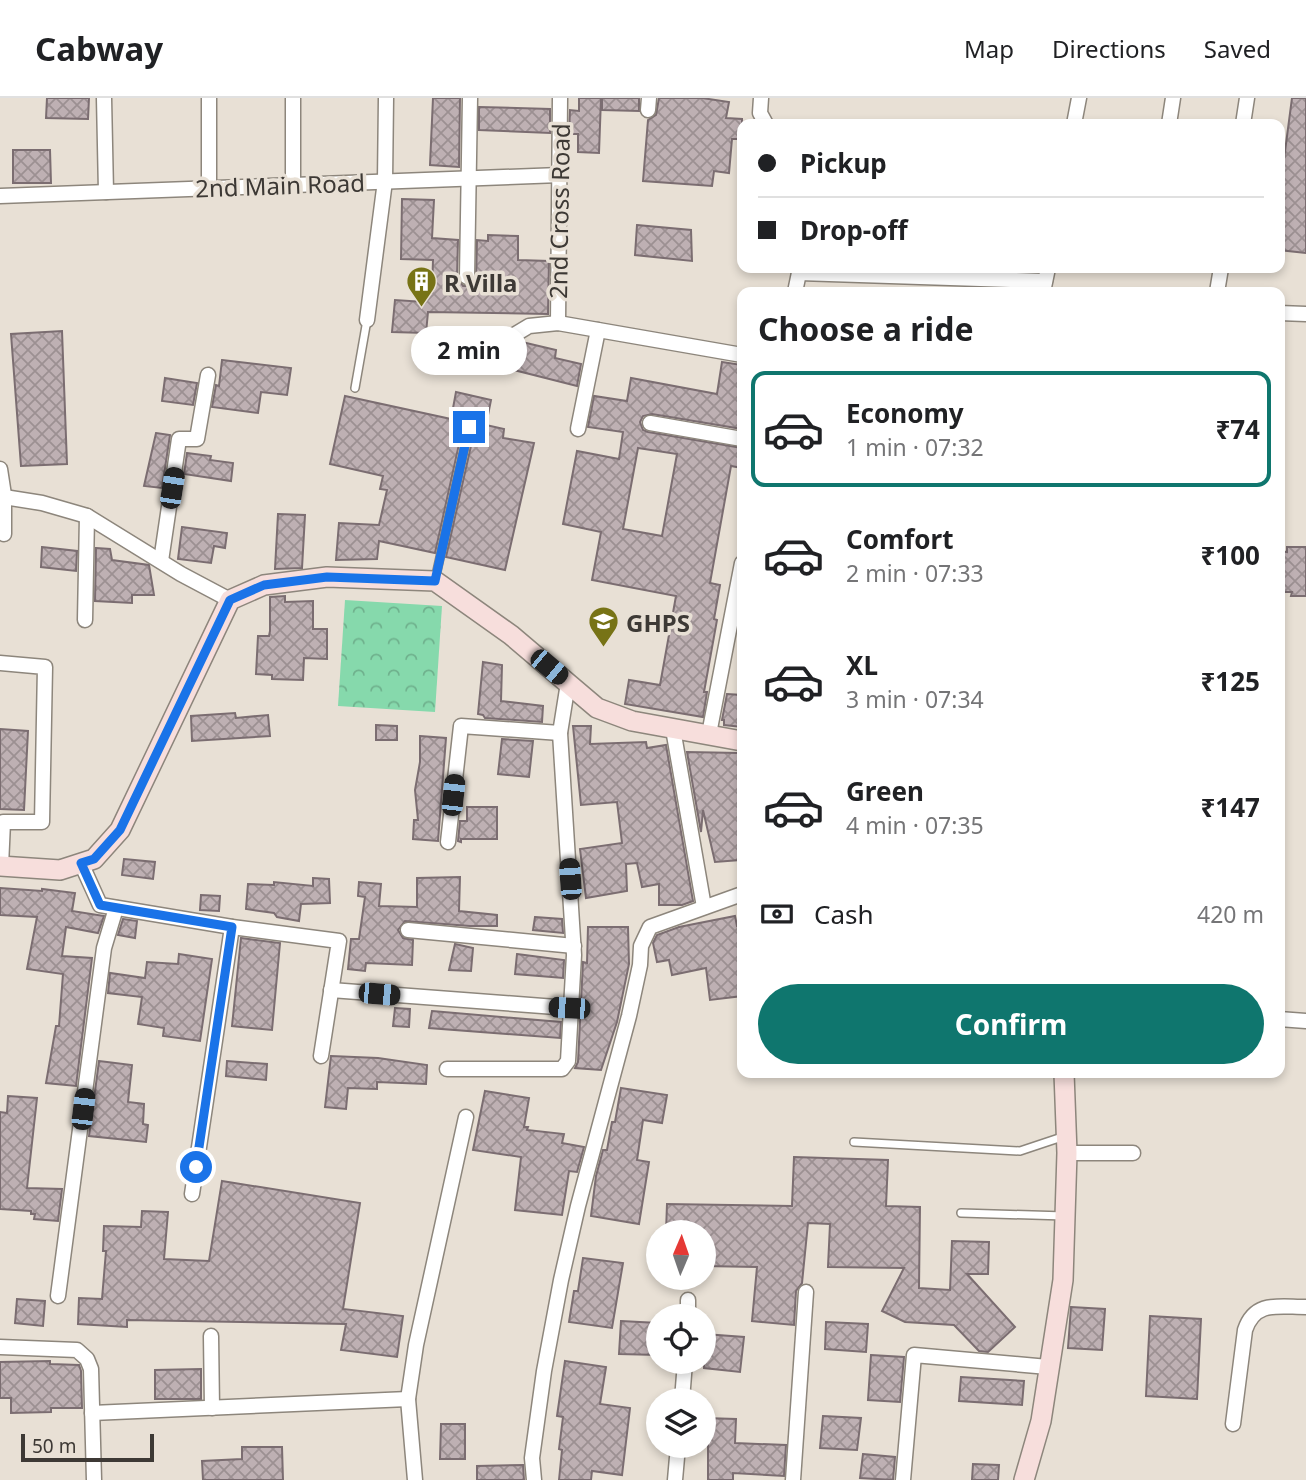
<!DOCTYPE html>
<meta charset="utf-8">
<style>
body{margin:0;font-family:"Noto Sans",sans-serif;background:#f6f6f6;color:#202124;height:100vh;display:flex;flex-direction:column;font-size:26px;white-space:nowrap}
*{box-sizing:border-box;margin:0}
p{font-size:23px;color:#757577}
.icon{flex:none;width:38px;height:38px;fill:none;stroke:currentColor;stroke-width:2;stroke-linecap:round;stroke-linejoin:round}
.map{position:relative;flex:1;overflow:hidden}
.panel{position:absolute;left:737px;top:189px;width:548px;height:791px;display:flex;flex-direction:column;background:#fff;border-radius:14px;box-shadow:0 4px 10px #0003}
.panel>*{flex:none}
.banner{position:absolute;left:737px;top:21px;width:548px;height:154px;border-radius:14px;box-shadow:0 4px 10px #0003;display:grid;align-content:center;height:154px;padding:0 21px;background:#fff}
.needle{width:46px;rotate:2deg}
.tools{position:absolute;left:646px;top:1122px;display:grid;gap:14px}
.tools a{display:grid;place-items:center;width:70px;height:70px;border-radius:50%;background:#fff;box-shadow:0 4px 10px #0003;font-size:35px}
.scale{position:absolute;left:21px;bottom:18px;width:133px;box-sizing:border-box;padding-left:7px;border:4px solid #3d3935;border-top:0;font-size:19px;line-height:24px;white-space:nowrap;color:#3d3935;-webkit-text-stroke:5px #e8e0d5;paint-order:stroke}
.end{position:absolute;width:32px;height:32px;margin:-16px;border:9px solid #1a73e8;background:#fff;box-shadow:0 0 0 4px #fff}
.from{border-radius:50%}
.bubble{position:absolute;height:49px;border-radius:24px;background:#fff;box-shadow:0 4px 10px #0003;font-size:23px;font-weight:700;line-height:49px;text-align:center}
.car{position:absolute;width:21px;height:42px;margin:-21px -10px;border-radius:9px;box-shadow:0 0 5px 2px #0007;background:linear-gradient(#222 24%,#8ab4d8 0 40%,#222 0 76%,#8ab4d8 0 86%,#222 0)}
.banner b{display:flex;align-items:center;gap:24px;height:66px;font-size:26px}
.banner b+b{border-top:2px solid #e0e0e0}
.banner i{width:18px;height:18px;background:#202124}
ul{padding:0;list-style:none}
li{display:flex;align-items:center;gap:21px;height:116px;margin:0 14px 10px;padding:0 7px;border:4px solid transparent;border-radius:14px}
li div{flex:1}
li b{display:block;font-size:26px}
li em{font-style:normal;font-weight:700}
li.active{border-color:#0f766e}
li>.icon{width:63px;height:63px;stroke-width:1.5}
h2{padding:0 21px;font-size:32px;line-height:84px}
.pay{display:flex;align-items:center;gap:18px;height:77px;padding:0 21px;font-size:26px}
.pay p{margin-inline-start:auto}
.primary-button{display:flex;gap:14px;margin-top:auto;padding:14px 21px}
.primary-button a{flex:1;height:80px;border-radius:42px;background:#0f766e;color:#fff;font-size:28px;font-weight:700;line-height:80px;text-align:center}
header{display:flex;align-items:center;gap:42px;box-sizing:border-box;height:98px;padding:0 35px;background:#fff;border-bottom:2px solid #e0e0e0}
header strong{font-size:33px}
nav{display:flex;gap:38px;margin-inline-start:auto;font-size:24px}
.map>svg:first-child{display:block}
.park{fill:url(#park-crowns)}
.building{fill:url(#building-cross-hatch);stroke:#7b6d71;stroke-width:2;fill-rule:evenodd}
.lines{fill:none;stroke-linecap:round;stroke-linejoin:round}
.lane-casing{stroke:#8d867c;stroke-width:10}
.street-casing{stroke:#8d867c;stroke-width:17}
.secondary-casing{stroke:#8d867c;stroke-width:22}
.lane{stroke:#fff;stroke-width:7}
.street{stroke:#fff;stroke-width:14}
.secondary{stroke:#f7dedc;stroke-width:19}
.route{stroke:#1a73e8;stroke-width:9}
.labels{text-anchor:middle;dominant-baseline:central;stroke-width:7;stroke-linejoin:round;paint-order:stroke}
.street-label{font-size:24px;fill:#3d3935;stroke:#e8e0d5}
.poi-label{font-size:24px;font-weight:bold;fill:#3d3935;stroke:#e8e0d5;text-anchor:start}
</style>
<header>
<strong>Cabway</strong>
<nav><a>Map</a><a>Directions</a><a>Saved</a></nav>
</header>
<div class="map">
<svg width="1306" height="1382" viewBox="0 0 1306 1382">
<defs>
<pattern id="park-crowns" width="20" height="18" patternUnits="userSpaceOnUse" patternTransform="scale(1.75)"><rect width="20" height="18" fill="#86d9ac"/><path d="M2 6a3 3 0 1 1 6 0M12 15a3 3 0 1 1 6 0" fill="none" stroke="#6fb18d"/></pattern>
<pattern id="building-cross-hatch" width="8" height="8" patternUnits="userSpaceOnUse" patternTransform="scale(1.75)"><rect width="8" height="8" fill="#beb0b3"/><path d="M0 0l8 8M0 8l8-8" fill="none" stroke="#9c9092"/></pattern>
</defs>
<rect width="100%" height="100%" fill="#e8e0d5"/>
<path class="park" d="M 345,502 L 442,508 L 435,614 L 338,608 Z"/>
<g class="building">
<path d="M 47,0 L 89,0 L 88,21 L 46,20 Z"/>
<path d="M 433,0 L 460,0 L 459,69 L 430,67 Z"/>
<path d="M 579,0 L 601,0 L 599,55 L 578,54 L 578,36 L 569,36 L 570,12 L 579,13 Z"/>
<path d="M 602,0 L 639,0 L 639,13 L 602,12 Z"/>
<path d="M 659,0 L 702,0 L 729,4 L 726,20 L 742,21 L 742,41 L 732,41 L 729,75 L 714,73 L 712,88 L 643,83 L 648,22 L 656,17 Z"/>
<path d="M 1292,0 L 1306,0 L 1306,155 L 1279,152 L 1279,99 Z"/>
<path d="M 479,9 L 550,11 L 550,35 L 479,32 Z"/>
<path d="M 13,52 L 50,52 L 51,85 L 13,85 Z"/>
<path d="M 402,101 L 434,102 L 432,140 L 458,142 L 457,179 L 463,188 L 471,188 L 476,183 L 477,142 L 488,143 L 488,137 L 518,138 L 518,162 L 549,163 L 548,216 L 428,214 L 426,235 L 392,234 L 395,202 L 425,204 L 426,192 L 432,192 L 433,162 L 401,161 Z"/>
<path d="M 637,127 L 691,132 L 692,163 L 635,157 Z"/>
<path d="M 62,233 L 67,366 L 21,368 L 11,236 Z"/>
<path d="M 522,244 L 556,252 L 555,260 L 581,266 L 577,288 L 514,272 L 518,265 Z"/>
<path d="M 222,262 L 291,270 L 287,297 L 261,294 L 258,315 L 212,309 L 216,287 L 219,288 Z"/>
<path d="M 722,264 L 742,267 L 742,331 L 652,316 L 643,318 L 640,324 L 643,332 L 648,334 L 742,350 L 742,370 L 731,368 L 710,485 L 720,487 L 714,521 L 717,522 L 704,594 L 707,594 L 703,619 L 625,606 L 629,582 L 660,587 L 676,498 L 592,482 L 601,434 L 563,426 L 577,353 L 619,361 L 623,334 L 588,329 L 594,298 L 627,303 L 631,280 L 717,296 ZM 638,350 L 677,356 L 662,438 L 623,431 Z"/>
<path d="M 165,280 L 197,285 L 193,307 L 162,303 Z"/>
<path d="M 456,294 L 491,302 L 486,327 L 504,331 L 503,340 L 534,345 L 505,472 L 446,459 L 475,330 L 474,325 L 470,323 L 463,328 L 435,455 L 379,443 L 377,461 L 336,462 L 339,425 L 379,427 L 387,392 L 380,391 L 383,378 L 330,366 L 345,298 L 451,321 Z"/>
<path d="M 156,335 L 170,337 L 162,390 L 144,388 Z"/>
<path d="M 187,355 L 211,358 L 210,362 L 233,365 L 231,383 L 184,376 Z"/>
<path d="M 278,416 L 305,417 L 302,470 L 275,471 Z"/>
<path d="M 182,429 L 227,435 L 225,450 L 214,448 L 211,465 L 178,461 Z"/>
<path d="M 42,449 L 77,453 L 76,473 L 41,469 Z"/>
<path d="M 1287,449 L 1306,449 L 1306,498 L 1291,498 L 1292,494 L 1282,494 L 1282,481 L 1279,481 L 1279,453 L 1287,454 Z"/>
<path d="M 96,450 L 110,451 L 112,462 L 149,467 L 154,497 L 132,497 L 132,505 L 95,503 Z"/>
<path d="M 285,498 L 285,504 L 313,503 L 313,531 L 327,531 L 327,561 L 304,560 L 303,582 L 272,581 L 272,577 L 256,576 L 258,538 L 269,538 L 270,533 L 270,499 Z"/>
<path d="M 483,564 L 502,567 L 501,603 L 543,608 L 542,624 L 485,620 L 483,617 L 478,616 Z"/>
<path d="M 727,596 L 742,597 L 742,629 L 724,627 L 724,622 L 722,622 Z"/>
<path d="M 235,615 L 236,620 L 268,617 L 270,638 L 192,643 L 191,618 Z"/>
<path d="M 376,627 L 397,628 L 397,642 L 376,642 Z"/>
<path d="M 573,628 L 591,628 L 590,646 L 646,644 L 647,650 L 666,647 L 693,803 L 682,807 L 659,807 L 659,786 L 642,789 L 637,765 L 626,766 L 627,793 L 586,800 L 580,751 L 622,745 L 617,704 L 581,707 Z"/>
<path d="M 0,631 L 28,633 L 24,712 L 0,711 Z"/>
<path d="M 420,638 L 446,640 L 438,743 L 413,741 L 414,722 L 418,722 L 415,692 L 420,664 Z"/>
<path d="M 502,641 L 533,643 L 529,679 L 498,676 Z"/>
<path d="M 687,654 L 739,655 L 739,682 L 741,681 L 742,693 L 740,762 L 715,764 L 703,712 L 701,734 Z"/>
<path d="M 467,709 L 497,709 L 497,741 L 461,741 L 461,744 L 458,743 L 460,723 L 467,723 Z"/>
<path d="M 124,761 L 155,764 L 153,781 L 122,777 Z"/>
<path d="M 460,779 L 459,813 L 497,817 L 497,828 L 470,828 L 405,823 L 398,832 L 403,840 L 413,842 L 412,867 L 366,865 L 365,873 L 348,871 L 351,841 L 359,841 L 365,799 L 358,798 L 359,784 L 381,786 L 379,808 L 417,809 L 417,780 Z"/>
<path d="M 313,780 L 329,781 L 330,805 L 301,806 L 299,823 L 277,819 L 274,815 L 246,811 L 248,786 L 274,787 L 274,784 L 313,788 Z"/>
<path d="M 0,790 L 42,793 L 42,791 L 75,795 L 72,813 L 104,818 L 98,835 L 66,829 L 62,858 L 92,860 L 76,988 L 46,985 L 56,928 L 59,928 L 63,876 L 27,871 L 37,819 L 0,817 Z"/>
<path d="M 201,797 L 220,798 L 219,813 L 200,812 Z"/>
<path d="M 735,818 L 737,828 L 742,827 L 742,898 L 710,902 L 706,870 L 672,877 L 669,862 L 657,864 L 653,845 L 657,837 L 679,829 Z"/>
<path d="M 535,819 L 562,821 L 563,835 L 533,832 Z"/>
<path d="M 123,821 L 137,823 L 135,840 L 118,837 Z"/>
<path d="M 588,829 L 628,829 L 629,866 L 617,924 L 601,972 L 575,970 L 578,964 L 583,864 L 587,865 Z"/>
<path d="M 241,840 L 280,845 L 272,932 L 232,928 Z"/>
<path d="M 455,846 L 473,850 L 471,873 L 449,872 Z"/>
<path d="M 179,856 L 212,861 L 200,943 L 163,938 L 164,930 L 138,926 L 142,899 L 108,895 L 110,875 L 145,880 L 147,864 L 178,866 Z"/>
<path d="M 517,856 L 564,862 L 563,880 L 515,876 Z"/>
<path d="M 395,910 L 410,911 L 409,929 L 393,928 Z"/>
<path d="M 432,913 L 561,924 L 560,940 L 429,930 Z"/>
<path d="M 331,958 L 378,960 L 427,967 L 426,986 L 377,984 L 377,991 L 348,990 L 346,1011 L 325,1009 Z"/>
<path d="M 99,963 L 132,967 L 128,1004 L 144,1006 L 143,1026 L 148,1027 L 146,1044 L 89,1038 Z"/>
<path d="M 227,963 L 267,966 L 266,982 L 226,978 Z"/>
<path d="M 621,990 L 667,997 L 662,1025 L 643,1022 L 637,1062 L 649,1064 L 639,1126 L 591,1118 L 596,1078 L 603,1052 L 607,1052 L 612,1024 L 615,1024 Z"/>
<path d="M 485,993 L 529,1000 L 524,1029 L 528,1029 L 527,1032 L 564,1036 L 562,1045 L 584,1049 L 577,1074 L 569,1073 L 562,1117 L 515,1112 L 521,1059 L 473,1052 Z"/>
<path d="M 8,998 L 37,1000 L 27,1090 L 62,1091 L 58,1123 L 34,1121 L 35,1116 L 31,1116 L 31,1113 L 0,1111 L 0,1014 L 7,1015 Z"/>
<path d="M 794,1059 L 888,1062 L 886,1108 L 920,1109 L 919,1190 L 950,1192 L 952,1143 L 989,1144 L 988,1176 L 967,1176 L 1015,1229 L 988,1254 L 979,1253 L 954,1227 L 905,1224 L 882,1213 L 904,1170 L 828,1169 L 830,1126 L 808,1125 L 802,1185 L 796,1193 L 794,1227 L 752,1223 L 757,1169 L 704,1168 L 704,1134 L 666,1134 L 667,1106 L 792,1108 Z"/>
<path d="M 222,1083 L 360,1105 L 343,1211 L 403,1218 L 397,1259 L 341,1252 L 346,1226 L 127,1222 L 127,1229 L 78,1226 L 79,1200 L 102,1201 L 106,1153 L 103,1153 L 104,1128 L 141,1129 L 142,1113 L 168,1114 L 164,1161 L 209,1163 Z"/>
<path d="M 583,1160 L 623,1165 L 612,1230 L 569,1224 L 574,1193 L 578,1193 Z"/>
<path d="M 17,1201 L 45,1203 L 43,1228 L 15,1225 Z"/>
<path d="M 1071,1209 L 1105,1211 L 1102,1252 L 1068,1250 Z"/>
<path d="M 1150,1218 L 1201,1221 L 1197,1301 L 1146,1298 Z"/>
<path d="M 621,1223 L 658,1225 L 658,1257 L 619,1256 Z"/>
<path d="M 826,1224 L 868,1226 L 866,1254 L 825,1251 Z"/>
<path d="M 704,1236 L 744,1239 L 740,1274 L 704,1270 Z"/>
<path d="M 871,1257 L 904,1259 L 900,1304 L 868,1302 Z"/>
<path d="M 50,1263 L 50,1266 L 79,1267 L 81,1273 L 82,1310 L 51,1310 L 51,1314 L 11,1315 L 11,1300 L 0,1300 L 0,1264 Z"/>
<path d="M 565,1263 L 606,1269 L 600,1306 L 630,1310 L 622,1377 L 592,1373 L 591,1382 L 559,1382 L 562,1352 L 559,1351 L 563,1319 L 557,1318 Z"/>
<path d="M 201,1271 L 201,1301 L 155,1301 L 155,1272 Z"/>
<path d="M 961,1279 L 1024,1283 L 1022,1307 L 959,1303 Z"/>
<path d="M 823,1318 L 861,1320 L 857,1352 L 820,1350 Z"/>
<path d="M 704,1320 L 736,1321 L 735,1345 L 786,1347 L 784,1378 L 733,1375 L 733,1382 L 708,1382 L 708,1347 L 704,1347 Z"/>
<path d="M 441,1326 L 465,1326 L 465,1361 L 440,1361 Z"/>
<path d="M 242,1349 L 282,1349 L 283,1382 L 203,1382 L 202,1363 L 242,1361 Z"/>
<path d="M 863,1356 L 895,1359 L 893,1382 L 860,1380 Z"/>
<path d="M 973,1366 L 999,1367 L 998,1382 L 972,1382 Z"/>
<path d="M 523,1367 L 524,1382 L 477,1382 L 477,1368 Z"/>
</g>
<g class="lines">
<defs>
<g id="lane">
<path d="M 355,290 L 367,222"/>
<path d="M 435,482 L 469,329"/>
<path d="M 854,1044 L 1020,1053 L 1065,1038"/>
<path d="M 961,1115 L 1065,1118"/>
</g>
<g id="street">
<path d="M 104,0 L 106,94"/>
<path d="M 761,0 L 760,15 L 766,26"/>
<path d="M 648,12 L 649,0"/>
<path d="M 1074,26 L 1079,0"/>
<path d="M 1169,26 L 1173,0"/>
<path d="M 1243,26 L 1247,0"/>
<path d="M 293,87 L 293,0"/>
<path d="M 209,90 L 209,0"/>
<path d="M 0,98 L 560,77"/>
<path d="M 799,175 L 1045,183"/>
<path d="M 467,179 L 470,0"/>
<path d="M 795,194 L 800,170"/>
<path d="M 1043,194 L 1048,170"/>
<path d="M 1217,194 L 1221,170"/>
<path d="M 1279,215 L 1306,216"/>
<path d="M 367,222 L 385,83 L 386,0"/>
<path d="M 558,225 L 560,0"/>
<path d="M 509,263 L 514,237 L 529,228 L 558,225 L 742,257"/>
<path d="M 650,325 L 742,341"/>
<path d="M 578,331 L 598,232"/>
<path d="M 0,371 L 4,397 L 4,436"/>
<path d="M 4,399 L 42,405 L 87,418 L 181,476 L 230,502"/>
<path d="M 161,463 L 179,341 L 197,341 L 208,277"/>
<path d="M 85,522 L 87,418"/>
<path d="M 0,565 L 45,569 L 42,724 L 3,724 L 1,768"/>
<path d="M 673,631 L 704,809"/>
<path d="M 709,636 L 742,465"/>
<path d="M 448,744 L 461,628 L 560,635"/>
<path d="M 81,765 L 100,807 L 232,829 L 339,843 L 321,958"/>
<path d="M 408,832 L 574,848"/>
<path d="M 331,892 L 569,910"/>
<path d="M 1279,921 L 1306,923"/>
<path d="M 447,971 L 562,971 L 568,963 L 574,857 L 560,635 L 568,585"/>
<path d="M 1067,1055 L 1133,1055"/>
<path d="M 192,1096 L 232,829"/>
<path d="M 58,1198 L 104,850 L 116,810"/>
<path d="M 688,1218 L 688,1202"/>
<path d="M 211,1238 L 212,1310"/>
<path d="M 0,1249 L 77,1252 L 87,1261 L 91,1271 L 94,1382"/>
<path d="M 682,1302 L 685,1264"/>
<path d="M 92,1315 L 408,1301"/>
<path d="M 1233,1326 L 1245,1232 C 1255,1202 1279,1209 1306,1209"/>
<path d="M 415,1382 L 408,1301 L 416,1247 L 466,1019"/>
<path d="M 534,1382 L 532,1360 L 544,1273 L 561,1182 L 578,1108 L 629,918 L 640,867 L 641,848 L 650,829 L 742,796"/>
<path d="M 675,1382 L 678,1348"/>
<path d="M 793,1382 L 806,1194"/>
<path d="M 903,1382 L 914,1257 L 1048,1269"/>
</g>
<g id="secondary">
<path d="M 0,768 L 60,772 L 94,761 L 120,732 L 230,502 L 264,487 L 327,479 L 435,483 L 511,537 L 597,610 L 632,623 L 742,643"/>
<path d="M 1024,1382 L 1041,1323 L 1063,1182 L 1067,1055 L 1064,975"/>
</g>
</defs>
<use href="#lane" class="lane-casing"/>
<use href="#street" class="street-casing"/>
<use href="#secondary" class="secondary-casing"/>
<use href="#lane" class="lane"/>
<use href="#street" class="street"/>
<use href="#secondary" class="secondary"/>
</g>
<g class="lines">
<path class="route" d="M 196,1069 L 232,829 L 100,807 L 81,765 L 94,761 L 120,732 L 230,502 L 264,487 L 327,479 L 435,483 L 469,329"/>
</g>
<defs>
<symbol id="building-pin" viewBox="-11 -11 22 30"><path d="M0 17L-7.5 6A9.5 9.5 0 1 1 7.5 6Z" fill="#777316" stroke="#e8e0d5"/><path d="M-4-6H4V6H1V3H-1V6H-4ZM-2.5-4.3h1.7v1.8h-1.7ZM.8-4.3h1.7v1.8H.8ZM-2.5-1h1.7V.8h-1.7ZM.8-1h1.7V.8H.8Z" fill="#fff"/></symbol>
<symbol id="school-pin" viewBox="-11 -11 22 30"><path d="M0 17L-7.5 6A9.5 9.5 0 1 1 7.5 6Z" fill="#777316" stroke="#e8e0d5"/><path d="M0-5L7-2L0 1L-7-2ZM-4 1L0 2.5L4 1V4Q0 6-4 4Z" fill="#fff"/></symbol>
</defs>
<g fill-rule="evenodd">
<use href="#building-pin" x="404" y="166" width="35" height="47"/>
<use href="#school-pin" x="586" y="506" width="35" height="47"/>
</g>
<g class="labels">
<g class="street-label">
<text transform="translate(280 87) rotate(-2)">2nd Main Road</text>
<text transform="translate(559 113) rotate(-89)">2nd Cross Road</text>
</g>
<g class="poi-label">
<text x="444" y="184">R Villa</text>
<text x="626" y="524">GHPS</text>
</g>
</g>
</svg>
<div class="tools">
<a><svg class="needle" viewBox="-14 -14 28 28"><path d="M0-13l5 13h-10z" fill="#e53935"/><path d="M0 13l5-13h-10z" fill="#757577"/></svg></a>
<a><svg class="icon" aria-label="locate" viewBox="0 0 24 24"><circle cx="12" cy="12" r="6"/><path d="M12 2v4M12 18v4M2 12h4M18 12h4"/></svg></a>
<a><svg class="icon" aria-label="layers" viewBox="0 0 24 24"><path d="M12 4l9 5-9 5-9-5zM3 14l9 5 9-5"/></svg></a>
</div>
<div class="scale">50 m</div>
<i class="end from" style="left:196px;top:1069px"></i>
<i class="end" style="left:469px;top:329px"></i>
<div class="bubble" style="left:411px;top:228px;width:116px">2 min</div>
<i class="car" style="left:172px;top:390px;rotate:9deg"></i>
<i class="car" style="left:549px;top:569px;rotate:130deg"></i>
<i class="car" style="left:453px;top:697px;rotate:6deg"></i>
<i class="car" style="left:570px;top:781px;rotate:356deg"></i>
<i class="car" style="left:379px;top:896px;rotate:95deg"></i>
<i class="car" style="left:569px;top:910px;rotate:273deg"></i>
<i class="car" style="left:83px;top:1011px;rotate:7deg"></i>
<div class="banner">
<b><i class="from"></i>Pickup</b>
<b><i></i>Drop-off</b>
</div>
<section class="panel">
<h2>Choose a ride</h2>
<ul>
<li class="active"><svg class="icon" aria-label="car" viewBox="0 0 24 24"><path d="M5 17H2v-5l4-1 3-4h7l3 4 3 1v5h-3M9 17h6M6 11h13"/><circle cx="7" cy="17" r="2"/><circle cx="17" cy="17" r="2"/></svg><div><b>Economy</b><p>1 min · 07:32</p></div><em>₹74</em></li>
<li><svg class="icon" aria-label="car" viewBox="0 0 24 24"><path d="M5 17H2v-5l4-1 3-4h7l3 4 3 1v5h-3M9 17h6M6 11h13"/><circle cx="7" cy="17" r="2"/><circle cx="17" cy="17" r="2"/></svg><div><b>Comfort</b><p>2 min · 07:33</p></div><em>₹100</em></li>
<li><svg class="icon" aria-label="car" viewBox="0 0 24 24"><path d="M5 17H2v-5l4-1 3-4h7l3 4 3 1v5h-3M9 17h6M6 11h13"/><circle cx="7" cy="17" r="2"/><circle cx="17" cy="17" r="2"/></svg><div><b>XL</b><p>3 min · 07:34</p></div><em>₹125</em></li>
<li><svg class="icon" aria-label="car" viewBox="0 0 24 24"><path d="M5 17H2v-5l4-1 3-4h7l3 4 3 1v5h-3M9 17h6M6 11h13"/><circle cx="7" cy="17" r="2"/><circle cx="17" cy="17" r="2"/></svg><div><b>Green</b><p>4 min · 07:35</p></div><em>₹147</em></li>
</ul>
<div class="pay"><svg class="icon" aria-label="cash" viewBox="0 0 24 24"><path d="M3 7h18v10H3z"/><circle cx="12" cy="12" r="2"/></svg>Cash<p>420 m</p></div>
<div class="primary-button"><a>Confirm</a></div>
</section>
</div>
